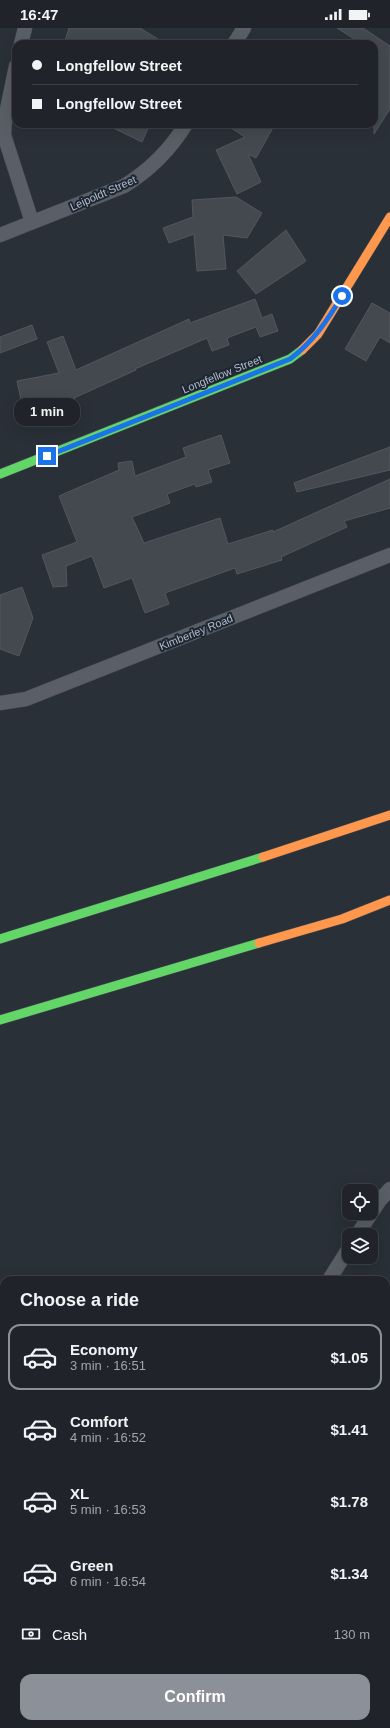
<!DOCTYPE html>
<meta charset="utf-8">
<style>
body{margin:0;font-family:Arial,sans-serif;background:#2d3036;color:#f1f3f6;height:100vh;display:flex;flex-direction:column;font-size:15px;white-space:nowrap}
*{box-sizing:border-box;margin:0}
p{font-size:13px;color:#a2a4a8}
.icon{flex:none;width:22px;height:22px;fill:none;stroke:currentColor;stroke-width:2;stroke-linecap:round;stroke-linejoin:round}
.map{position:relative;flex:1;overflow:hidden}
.drawer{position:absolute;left:0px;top:1248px;width:390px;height:452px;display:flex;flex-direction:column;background:#20242a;border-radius:12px 12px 0 0;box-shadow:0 4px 16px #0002,0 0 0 1px #3d4147}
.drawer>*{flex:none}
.guide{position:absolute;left:12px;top:12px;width:366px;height:88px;border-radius:12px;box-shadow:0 4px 16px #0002,0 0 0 1px #3d4147;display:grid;align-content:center;height:88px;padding:0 20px;background:#20242a}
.tools{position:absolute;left:342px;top:1156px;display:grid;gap:8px}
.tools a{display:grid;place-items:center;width:36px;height:36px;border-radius:8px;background:#20242a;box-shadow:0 4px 16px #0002,0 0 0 1px #3d4147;font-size:20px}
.end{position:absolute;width:18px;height:18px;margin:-9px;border:5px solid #1a73e8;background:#fff;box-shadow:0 0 0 2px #fff}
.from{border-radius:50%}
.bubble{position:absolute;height:28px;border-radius:12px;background:#20242a;box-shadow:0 4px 16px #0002,0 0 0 1px #3d4147;font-size:13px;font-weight:800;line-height:28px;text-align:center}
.guide b{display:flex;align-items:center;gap:14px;height:38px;font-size:15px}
.guide b+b{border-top:1px solid #3d4147}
.guide i{width:10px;height:10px;background:#f1f3f6}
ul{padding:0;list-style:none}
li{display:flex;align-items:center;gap:12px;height:66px;margin:0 8px 6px;padding:0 12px;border:2px solid transparent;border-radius:12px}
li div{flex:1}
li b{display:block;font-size:15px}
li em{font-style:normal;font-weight:800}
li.current{border-color:#8c9099}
li>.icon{width:36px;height:36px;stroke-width:1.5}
h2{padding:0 20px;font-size:18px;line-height:48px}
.pay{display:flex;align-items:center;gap:10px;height:44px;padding:0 20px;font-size:15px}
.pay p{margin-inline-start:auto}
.button{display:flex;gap:8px;margin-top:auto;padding:8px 20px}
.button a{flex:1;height:46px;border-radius:12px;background:#8c9099;color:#fff;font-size:16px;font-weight:800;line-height:46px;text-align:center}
.status{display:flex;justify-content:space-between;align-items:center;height:28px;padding:0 20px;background:#20242a;direction:ltr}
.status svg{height:11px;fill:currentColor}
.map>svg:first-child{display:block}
.building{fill:#444950;stroke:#52575f}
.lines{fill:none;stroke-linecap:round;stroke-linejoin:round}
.lane-casing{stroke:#484c53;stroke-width:8}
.street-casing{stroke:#484c53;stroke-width:15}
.fast-casing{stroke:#484c53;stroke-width:10}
.slow-casing{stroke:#484c53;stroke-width:10}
.lane{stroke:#5a5e66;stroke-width:7}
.street{stroke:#5a5e66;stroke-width:14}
.fast{stroke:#63d668;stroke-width:9}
.slow{stroke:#ff974d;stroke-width:9}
.route{stroke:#1a73e8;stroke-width:5}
.labels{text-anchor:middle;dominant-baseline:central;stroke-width:4;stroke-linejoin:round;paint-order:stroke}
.street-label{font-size:11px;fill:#b4bcc9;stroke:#1d2633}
</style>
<div class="status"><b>16:47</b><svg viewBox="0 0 49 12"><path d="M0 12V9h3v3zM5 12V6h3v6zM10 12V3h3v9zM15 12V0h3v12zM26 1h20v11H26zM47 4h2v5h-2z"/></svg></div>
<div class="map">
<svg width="390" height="1700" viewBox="0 0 390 1700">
<rect width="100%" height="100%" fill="#2a3038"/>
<g class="building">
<path d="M 69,0 L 140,0 L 166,16 L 64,16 Z"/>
<path d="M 337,0 L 363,0 L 390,18 L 390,81 L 374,106 L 374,16 L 362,16 Z"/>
<path d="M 105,96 L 150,96 L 142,114 Z"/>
<path d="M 225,96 L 275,96 L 256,130 L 248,126 L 261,154 L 237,166 L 216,122 L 245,109 Z"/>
<path d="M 236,169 L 262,185 L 247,210 L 223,207 L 226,241 L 197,243 L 194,206 L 169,215 L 163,200 L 193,189 L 192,172 Z"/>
<path d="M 286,202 L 306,233 L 256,266 L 237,243 Z"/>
<path d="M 255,271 L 262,290 L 272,286 L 278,303 L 260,309 L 256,299 L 227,310 L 229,317 L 212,323 L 207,310 L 135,341 L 136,342 L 74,370 L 75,371 L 23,381 L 17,353 L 59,345 L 47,314 L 63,308 L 76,342 L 189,291 L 190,295 Z"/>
<path d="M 372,275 L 390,285 L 390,315 L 380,309 L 366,333 L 345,321 Z"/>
<path d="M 32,297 L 37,311 L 0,325 L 0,309 Z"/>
<path d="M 221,407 L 230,435 L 208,442 L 212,454 L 196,459 L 195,456 L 167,466 L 170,475 L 132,489 L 144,515 L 220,490 L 228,516 L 273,502 L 273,504 L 390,451 L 390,480 L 344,493 L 347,499 L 281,529 L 282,532 L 237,546 L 235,540 L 165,565 L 169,576 L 145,585 L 132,550 L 104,560 L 92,528 L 66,538 L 67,558 L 53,559 L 42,527 L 77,514 L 59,468 L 119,442 L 118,435 L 132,433 L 135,448 L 186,429 L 183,420 Z"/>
<path d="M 390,419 L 390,442 L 297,464 L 294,455 Z"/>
<path d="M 22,559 L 33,590 L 19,628 L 0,621 L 0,567 Z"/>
</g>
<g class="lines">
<defs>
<g id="lane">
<path d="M 0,1504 L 4,1497"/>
<path d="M 0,1644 L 4,1644"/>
</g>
<g id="street">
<path d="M 21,16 L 25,0"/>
<path d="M 234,16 L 244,0"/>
<path d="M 16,38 L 5,91 L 4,107 L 32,194"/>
<path d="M 0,207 L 124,158 C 150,142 170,122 186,96"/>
<path d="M 0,675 L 26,671 L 390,527"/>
<path d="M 357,1207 L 380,1172 L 390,1161"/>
<path d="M 329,1252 L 349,1220"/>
<path d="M 386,1547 L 390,1541"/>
<path d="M 271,1696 L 274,1700"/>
<path d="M 286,1700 L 290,1696"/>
</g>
<g id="fast">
<path d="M 0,446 L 290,331 L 302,322"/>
<path d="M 0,911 L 263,829"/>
<path d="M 0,992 L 259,915"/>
</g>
<g id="slow">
<path d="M 302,322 L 318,306 L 390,189"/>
<path d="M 263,829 L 390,787"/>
<path d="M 259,915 L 342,891 L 390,872"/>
</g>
</defs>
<use href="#lane" class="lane-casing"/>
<use href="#street" class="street-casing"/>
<use href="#fast" class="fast-casing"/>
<use href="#slow" class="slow-casing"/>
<use href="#lane" class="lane"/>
<use href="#street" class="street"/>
<use href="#fast" class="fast"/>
<use href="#slow" class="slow"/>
</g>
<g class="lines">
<path class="route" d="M 47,428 L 290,331 C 313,314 327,293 342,268"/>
</g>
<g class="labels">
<g class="street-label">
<text transform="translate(103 165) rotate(-24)">Leipoldt Street</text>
<text transform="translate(222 346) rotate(-22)">Longfellow Street</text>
<text transform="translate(196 604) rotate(-22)">Kimberley Road</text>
</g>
</g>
</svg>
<div class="tools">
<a><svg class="icon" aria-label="locate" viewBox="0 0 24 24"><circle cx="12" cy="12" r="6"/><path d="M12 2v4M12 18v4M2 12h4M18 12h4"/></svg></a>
<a><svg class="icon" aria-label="layers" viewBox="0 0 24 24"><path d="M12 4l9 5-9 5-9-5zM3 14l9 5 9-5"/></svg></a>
</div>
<i class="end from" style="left:342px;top:268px"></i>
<i class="end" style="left:47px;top:428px"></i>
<div class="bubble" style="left:14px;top:370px;width:66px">1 min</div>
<div class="guide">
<b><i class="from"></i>Longfellow Street</b>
<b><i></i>Longfellow Street</b>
</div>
<section class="drawer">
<h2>Choose a ride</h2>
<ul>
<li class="current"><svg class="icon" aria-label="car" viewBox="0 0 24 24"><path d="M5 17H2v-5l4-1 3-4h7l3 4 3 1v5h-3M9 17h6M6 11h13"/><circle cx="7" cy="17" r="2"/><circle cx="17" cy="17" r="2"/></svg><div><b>Economy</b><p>3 min · 16:51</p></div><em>$1.05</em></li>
<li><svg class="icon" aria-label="car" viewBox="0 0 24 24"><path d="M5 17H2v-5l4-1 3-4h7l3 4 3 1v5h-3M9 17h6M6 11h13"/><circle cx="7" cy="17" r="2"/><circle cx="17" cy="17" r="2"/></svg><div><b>Comfort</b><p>4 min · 16:52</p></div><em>$1.41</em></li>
<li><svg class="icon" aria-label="car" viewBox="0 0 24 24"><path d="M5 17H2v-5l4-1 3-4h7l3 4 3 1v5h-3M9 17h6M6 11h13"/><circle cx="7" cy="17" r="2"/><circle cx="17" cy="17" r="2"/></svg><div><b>XL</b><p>5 min · 16:53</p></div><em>$1.78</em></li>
<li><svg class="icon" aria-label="car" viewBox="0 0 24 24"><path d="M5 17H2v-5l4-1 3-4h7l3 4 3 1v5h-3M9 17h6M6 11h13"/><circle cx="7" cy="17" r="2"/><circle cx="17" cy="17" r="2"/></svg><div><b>Green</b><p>6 min · 16:54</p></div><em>$1.34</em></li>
</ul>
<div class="pay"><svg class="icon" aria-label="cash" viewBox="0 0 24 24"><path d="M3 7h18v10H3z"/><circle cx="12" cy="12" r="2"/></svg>Cash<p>130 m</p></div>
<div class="button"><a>Confirm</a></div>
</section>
</div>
